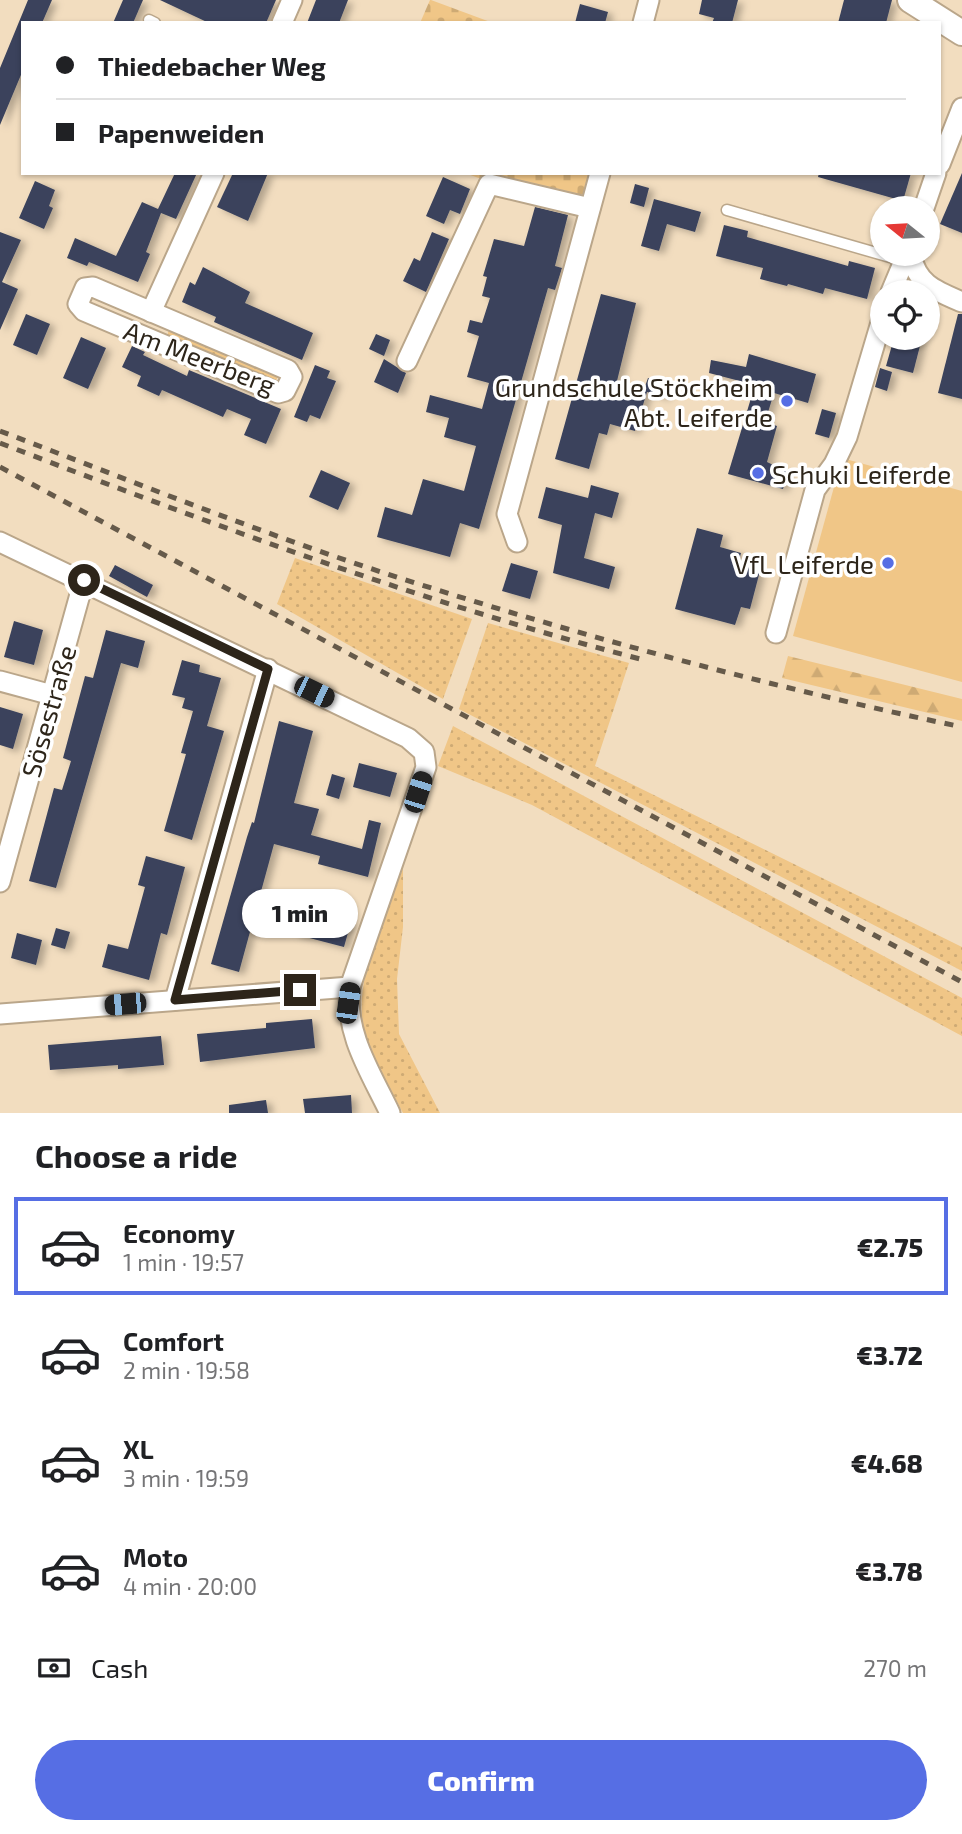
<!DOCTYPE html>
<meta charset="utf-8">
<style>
body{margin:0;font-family:"Exo 2",sans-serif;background:#f2f2f2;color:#202124;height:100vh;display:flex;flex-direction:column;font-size:26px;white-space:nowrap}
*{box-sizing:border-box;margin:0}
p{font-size:23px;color:#757577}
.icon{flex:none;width:38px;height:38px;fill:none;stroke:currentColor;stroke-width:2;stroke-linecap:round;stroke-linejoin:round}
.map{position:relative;height:1113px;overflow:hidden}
.details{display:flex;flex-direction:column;background:#fff;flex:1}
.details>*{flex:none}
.top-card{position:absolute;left:21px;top:21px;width:920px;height:154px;border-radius:0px;box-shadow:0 2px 5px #0004;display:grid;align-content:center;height:154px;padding:0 35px;background:#fff}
.needle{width:46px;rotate:288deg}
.controls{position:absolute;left:870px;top:196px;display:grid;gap:14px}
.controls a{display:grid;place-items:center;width:70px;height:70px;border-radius:50%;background:#fff;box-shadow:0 2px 5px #0004;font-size:35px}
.end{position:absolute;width:32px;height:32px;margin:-16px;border:9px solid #2d251a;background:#fff;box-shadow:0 0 0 4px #fff}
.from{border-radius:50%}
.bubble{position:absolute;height:49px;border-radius:24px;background:#fff;box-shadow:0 2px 5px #0004;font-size:23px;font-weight:800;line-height:49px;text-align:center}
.car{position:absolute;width:21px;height:42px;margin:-21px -10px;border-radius:9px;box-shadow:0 0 5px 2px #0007;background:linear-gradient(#222 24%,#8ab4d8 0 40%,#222 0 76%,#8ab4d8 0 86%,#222 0)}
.top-card b{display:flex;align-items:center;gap:24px;height:66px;font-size:26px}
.top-card b+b{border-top:2px solid #e0e0e0}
.top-card i{width:18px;height:18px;background:#202124}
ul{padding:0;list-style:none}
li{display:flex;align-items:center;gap:21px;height:98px;margin:0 14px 10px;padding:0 21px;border:4px solid transparent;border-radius:0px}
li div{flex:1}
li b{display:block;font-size:26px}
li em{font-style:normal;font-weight:800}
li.on{border-color:#566ee4}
li>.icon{width:63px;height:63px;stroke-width:1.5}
h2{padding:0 35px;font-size:32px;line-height:84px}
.pay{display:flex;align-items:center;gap:18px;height:77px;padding:0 35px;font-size:26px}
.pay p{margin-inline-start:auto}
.cta{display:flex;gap:14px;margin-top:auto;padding:14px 35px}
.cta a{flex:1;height:80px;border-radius:42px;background:#566ee4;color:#fff;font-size:28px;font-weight:800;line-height:80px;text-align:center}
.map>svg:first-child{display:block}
.green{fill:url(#green-dots)}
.forest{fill:url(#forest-firs)}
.cemetery{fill:url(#cemetery-stones)}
.pitch{fill:#f0c687}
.building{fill:#3a425c;filter:url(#shadow)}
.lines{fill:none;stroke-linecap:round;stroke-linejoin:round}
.service-casing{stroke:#baa68a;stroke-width:13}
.minor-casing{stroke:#baa68a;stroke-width:23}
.tertiary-casing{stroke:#baa68a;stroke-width:28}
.service{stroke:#fff;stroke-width:10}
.minor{stroke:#fff;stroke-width:19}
.tertiary{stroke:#fff;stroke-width:24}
.rail{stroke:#665a4a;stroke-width:5;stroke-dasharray:9 9;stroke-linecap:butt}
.route{stroke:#2d251a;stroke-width:9}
.poi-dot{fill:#566ee4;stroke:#fff;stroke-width:2.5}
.labels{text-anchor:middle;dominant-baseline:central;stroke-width:7;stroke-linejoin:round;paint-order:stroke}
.street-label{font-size:26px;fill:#2d251a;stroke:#fff}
.poi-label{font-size:26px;fill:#2d251a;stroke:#fff;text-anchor:end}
</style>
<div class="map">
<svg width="962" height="1113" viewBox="0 0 962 1113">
<defs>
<pattern id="green-dots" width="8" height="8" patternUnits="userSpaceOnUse" patternTransform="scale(1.75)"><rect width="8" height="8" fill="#f0c687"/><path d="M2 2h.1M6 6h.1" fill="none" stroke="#ceaa74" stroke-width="1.8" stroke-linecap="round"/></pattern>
<pattern id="forest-firs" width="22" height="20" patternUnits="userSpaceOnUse" patternTransform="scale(1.75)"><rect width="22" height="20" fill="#f0c687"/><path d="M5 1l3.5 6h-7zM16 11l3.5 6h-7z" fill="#ceaa74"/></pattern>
<pattern id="cemetery-stones" width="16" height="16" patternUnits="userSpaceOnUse" patternTransform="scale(1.75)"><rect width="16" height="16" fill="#f0c687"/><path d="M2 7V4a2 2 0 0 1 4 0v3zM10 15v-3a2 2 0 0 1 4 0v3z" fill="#ceaa74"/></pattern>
<filter id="shadow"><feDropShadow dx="5.5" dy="3" stdDeviation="3.5" flood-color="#0004"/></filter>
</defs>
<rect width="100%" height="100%" fill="#f2ddbf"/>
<g class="green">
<path d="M 169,328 L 279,373 L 275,384 L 167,338 Z"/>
<path d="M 295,558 L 472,619 L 443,699 L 277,604 Z"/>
<path d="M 488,623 L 629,663 L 595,766 L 962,947 L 962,971 L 459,709 Z"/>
<path d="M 453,726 L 962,998 L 962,1036 L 532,805 L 438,766 Z"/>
<path d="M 403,868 L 403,927 L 397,979 L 399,1034 L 440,1113 L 403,1113 C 391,1089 371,1061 365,1035 C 351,980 385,919 403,868 Z"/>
</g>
<path class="forest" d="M 788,656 L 962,699 L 962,721 L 782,678 Z"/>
<g class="cemetery">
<path d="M 430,0 L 431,0 L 493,23 L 420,23 Z"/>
<path d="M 465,173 L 591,173 L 585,193 L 579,196 L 484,180 Z"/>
</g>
<path class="pitch" d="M 842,458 L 962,491 L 962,682 L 793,636 Z"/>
<g class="building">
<path d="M 28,0 L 52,0 L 42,23 L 23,23 L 23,70 L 0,125 L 0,68 Z"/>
<path d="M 123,0 L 143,0 L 133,23 L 113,23 Z"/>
<path d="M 160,0 L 276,0 L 266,23 L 209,23 Z"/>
<path d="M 316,0 L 348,0 L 339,23 L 307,23 Z"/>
<path d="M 702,0 L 738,0 L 732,23 L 712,23 L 714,18 L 699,14 Z"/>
<path d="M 844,0 L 892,0 L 886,23 L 838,23 Z"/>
<path d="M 580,4 L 608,12 L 605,23 L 575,23 Z"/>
<path d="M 175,173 L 197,173 L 176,219 L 161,213 L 146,252 L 150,254 L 138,282 L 89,262 L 87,266 L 67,258 L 75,238 L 116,256 L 142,202 L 158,209 Z"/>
<path d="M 233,173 L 268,173 L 248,221 L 217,207 Z"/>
<path d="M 819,173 L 911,173 L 903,201 L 818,177 Z"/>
<path d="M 962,173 L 962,233 L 940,224 Z"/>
<path d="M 443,177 L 470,189 L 460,214 L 450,210 L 444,224 L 426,216 Z"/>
<path d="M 35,181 L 55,190 L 49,206 L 53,208 L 44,229 L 19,218 Z"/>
<path d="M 635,184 L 649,188 L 644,207 L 630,203 Z"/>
<path d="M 654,199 L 701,212 L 695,232 L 667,224 L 659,251 L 641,246 Z"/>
<path d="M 535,207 L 568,215 L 555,266 L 562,268 L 555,290 L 548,288 L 479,529 L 460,523 L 450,557 L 377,537 L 385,507 L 412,515 L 423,479 L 464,491 L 476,446 L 444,437 L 449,418 L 426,412 L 430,395 L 482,409 L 489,383 L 467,377 L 479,336 L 467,332 L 470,320 L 482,323 L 490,298 L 482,296 L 487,277 L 483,276 L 494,239 L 524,246 Z"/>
<path d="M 724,225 L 748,231 L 747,237 L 848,266 L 849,261 L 875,268 L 867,299 L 825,288 L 823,294 L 788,284 L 787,286 L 760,279 L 763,268 L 716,256 Z"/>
<path d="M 0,232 L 21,240 L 2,282 L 18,289 L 0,330 Z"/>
<path d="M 432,232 L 449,239 L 426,292 L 403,281 L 414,258 L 420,261 Z"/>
<path d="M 203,267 L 250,292 L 245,303 L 313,333 L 302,360 L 214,322 L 216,317 L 182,302 L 190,282 L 195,285 Z"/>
<path d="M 601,294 L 636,303 L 617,381 L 644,389 L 648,378 L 668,385 L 665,397 L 647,392 L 635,431 L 610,424 L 607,435 L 599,433 L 589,469 L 555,459 Z"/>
<path d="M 26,314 L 50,324 L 37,355 L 13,345 Z"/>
<path d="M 958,314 L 962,314 L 962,399 L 938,393 Z"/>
<path d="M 376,334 L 390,340 L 384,356 L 369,349 Z"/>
<path d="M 81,337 L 106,348 L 88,389 L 63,378 Z"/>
<path d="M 894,338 L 922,338 L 913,373 L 886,366 Z"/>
<path d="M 132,346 L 145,352 L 143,355 L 187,376 L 189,370 L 281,409 L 266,444 L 244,435 L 251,419 L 227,409 L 223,417 L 162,390 L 159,396 L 137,386 L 141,376 L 122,367 Z"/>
<path d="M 749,354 L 816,374 L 808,403 L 774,393 L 765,422 L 777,426 L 767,462 L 788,472 L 783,489 L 728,474 L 755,385 L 709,373 L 711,360 L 746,367 Z"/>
<path d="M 384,359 L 406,373 L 398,393 L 374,382 Z"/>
<path d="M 315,365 L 330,371 L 327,378 L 336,381 L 320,419 L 310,415 L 307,422 L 294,417 Z"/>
<path d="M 880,368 L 892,372 L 887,391 L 875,387 Z"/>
<path d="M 822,409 L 836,413 L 829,438 L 815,434 Z"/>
<path d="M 321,470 L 350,483 L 338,510 L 309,497 Z"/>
<path d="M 591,485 L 619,493 L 612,518 L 595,513 L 584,558 L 615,567 L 609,589 L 553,573 L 562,525 L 538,518 L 546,487 L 588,498 Z"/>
<path d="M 697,528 L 723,535 L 720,547 L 741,553 L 738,564 L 760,571 L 750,609 L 741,607 L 735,625 L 675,609 Z"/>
<path d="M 511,563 L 538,571 L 530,599 L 502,591 Z"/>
<path d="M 115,565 L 153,585 L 147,597 L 109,576 Z"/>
<path d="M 14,621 L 43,630 L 34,665 L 4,657 Z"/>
<path d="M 106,630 L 145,641 L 138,668 L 121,663 L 56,888 L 29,881 L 54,788 L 62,790 L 71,761 L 63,758 L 85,676 L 93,678 Z"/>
<path d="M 182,660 L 200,665 L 199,672 L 221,678 L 207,726 L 224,731 L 192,840 L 164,831 L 186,754 L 181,753 L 193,711 L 182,708 L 185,698 L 172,695 Z"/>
<path d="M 0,707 L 23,714 L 13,749 L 0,745 Z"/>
<path d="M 279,721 L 313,731 L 294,803 L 319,809 L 311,835 L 362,849 L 369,820 L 381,823 L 368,877 L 318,864 L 320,856 L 274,844 L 239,972 L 211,964 L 247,837 L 252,822 L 254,823 Z"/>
<path d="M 359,763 L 397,773 L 390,797 L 353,787 Z"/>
<path d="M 332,774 L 345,778 L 339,799 L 326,795 Z"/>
<path d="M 146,856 L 185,867 L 167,935 L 161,933 L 149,980 L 102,967 L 108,944 L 128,949 L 145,887 L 138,885 Z"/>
<path d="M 300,909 L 351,922 L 344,947 L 294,934 Z"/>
<path d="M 56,928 L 70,932 L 65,949 L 51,945 Z"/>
<path d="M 17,933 L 42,940 L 36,965 L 11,958 Z"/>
<path d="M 312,1019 L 315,1048 L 200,1062 L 197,1034 L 266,1028 L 266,1023 Z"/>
<path d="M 161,1036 L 164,1065 L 118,1069 L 118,1065 L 50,1070 L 48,1045 Z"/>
<path d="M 351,1095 L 352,1113 L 305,1113 L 303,1099 Z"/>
<path d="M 266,1100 L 268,1113 L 229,1113 L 229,1105 Z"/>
</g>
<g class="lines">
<defs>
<g id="service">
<path d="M 149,20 L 155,23"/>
<path d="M 727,210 L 904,261"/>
</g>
<g id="minor">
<path d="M 282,23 L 292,0"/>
<path d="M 643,23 L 649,0"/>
<path d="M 940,164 L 962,108"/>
<path d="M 924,208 L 936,173"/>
<path d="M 911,254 C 916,284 936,291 962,302"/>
<path d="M 93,287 L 288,370 L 292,377 L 285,391 L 278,393 L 84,311 L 78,304 L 85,288 Z"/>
<path d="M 891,292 L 907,254"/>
<path d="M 151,312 L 214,173"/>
<path d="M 407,361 L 489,184 L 590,208"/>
<path d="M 0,542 L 408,738 L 424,752 L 426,767 L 350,987 C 344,1033 371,1073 390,1113"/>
<path d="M 517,542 L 507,514 L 600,173"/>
<path d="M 776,633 L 815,490 L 834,464 L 847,437 L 882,319"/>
<path d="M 0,681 L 52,695"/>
<path d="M 0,882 L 84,580"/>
<path d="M 175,1000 L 268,669"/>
<path d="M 0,1014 L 350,987"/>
</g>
<path id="tertiary" d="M 910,0 L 962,33"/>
</defs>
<use href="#service" class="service-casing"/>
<use href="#minor" class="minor-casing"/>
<use href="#tertiary" class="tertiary-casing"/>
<use href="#service" class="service"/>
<use href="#minor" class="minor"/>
<use href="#tertiary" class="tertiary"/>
<g class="rail">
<path d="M 0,431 C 121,477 243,526 366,567 C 561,631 761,685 962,727"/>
<path d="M 0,443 C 210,524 421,602 640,659"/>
<path d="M 0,467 L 962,982"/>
</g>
</g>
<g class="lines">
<path class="route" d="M 84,580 L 268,669 L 175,1000 L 300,990"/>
</g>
<g class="poi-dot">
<circle cx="787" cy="401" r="7"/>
<circle cx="758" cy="473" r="7"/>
<circle cx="888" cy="563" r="7"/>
</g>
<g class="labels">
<g class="street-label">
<text transform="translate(200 357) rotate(21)">Am Meerberg</text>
<text transform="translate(48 711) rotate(-74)">Sösestraße</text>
</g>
<g class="poi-label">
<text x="773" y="386">Grundschule Stöckheim<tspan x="773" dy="30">Abt. Leiferde</tspan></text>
<text x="772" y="473" text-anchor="start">Schuki Leiferde</text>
<text x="874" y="563">VfL Leiferde</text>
</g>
</g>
</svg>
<div class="controls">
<a><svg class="needle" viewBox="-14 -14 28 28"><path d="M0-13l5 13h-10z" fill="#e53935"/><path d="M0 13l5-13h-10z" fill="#757577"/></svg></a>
<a><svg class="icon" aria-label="locate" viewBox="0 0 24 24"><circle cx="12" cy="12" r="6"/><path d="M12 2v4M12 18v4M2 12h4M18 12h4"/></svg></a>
</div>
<i class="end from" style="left:84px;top:580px"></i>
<i class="end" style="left:300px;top:990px"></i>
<div class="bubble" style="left:242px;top:889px;width:116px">1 min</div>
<i class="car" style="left:314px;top:692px;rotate:116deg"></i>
<i class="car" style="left:418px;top:792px;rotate:18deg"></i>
<i class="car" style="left:348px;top:1003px;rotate:8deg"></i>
<i class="car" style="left:125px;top:1004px;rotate:265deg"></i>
<div class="top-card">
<b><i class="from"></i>Thiedebacher Weg</b>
<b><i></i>Papenweiden</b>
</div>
</div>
<section class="details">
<h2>Choose a ride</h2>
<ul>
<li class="on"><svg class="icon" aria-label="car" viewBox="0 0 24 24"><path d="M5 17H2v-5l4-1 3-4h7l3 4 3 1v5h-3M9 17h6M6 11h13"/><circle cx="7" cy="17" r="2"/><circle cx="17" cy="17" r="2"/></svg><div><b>Economy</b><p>1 min · 19:57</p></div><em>€2.75</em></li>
<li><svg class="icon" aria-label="car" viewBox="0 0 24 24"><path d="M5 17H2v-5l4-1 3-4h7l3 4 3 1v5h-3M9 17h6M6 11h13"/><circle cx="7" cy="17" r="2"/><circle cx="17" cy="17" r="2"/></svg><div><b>Comfort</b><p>2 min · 19:58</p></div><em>€3.72</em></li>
<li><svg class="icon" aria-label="car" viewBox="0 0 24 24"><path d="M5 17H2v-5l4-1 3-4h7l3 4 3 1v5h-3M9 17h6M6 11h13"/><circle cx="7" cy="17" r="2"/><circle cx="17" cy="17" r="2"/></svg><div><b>XL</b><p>3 min · 19:59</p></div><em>€4.68</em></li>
<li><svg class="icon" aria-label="car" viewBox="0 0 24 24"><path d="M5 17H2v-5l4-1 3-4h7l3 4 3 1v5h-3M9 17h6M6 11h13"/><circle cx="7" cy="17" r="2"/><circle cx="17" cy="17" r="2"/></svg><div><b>Moto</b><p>4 min · 20:00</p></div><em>€3.78</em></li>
</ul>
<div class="pay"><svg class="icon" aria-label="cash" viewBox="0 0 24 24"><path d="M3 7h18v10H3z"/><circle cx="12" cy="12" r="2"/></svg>Cash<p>270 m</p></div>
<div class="cta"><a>Confirm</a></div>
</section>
